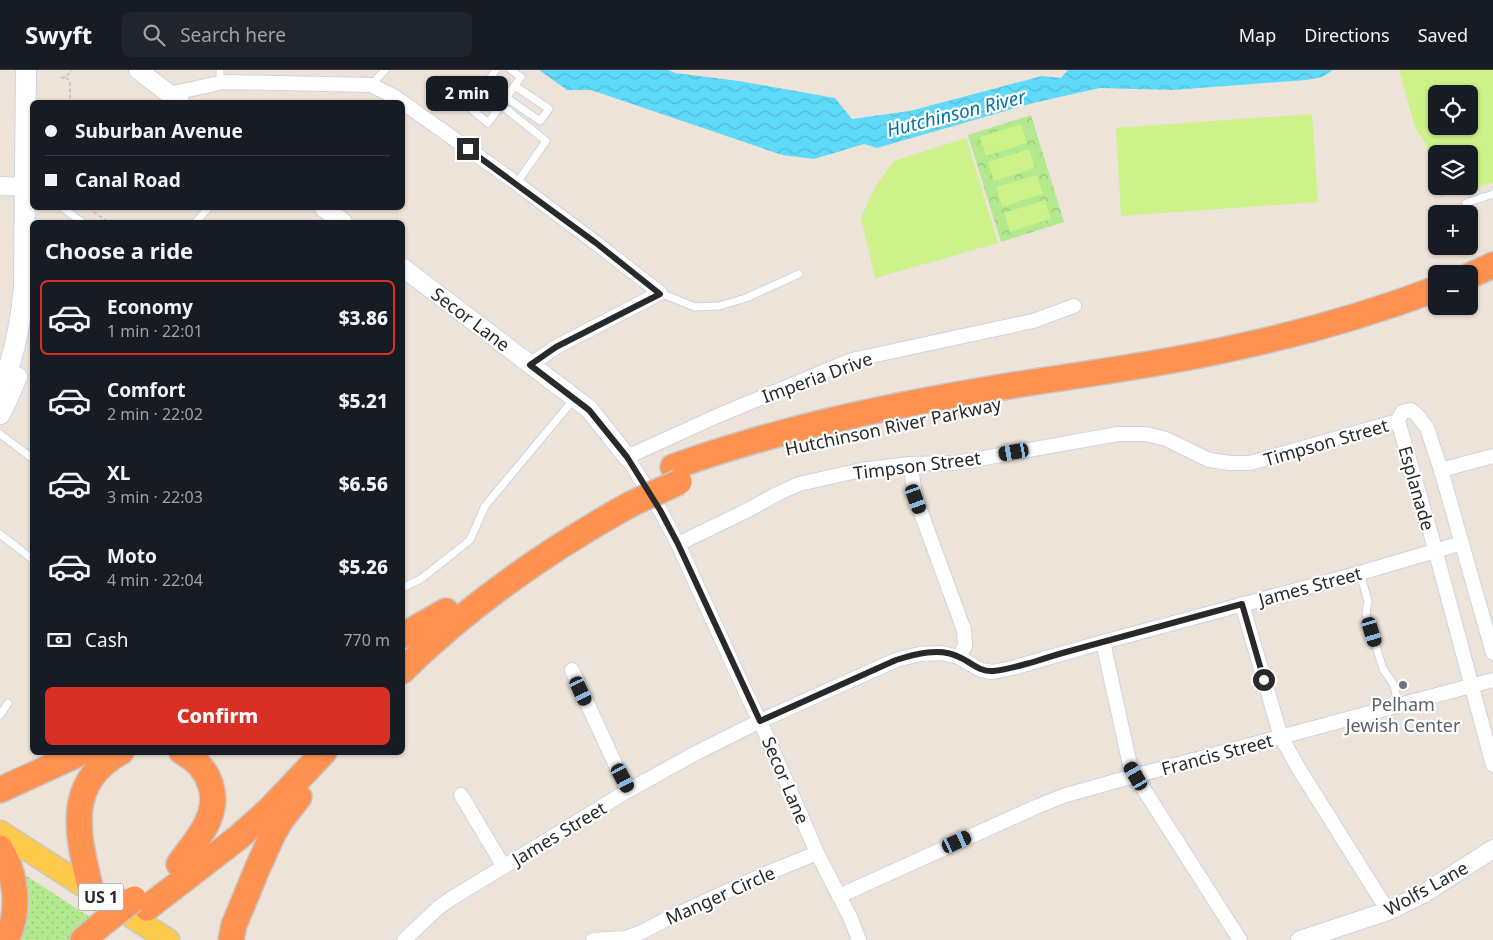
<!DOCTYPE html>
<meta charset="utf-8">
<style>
body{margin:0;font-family:"Noto Sans",sans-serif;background:#20242c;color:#f1f3f6;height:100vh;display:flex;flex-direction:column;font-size:19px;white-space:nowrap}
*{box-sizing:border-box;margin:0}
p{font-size:16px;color:#9ea1a6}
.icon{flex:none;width:28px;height:28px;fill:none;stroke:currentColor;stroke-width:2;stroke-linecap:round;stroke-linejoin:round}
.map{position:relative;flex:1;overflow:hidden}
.details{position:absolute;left:30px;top:150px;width:375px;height:535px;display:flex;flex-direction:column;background:#171b24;border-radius:8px;box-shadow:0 1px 4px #0004}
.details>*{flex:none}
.guide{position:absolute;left:30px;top:30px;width:375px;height:110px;border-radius:8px;box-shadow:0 1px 4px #0004;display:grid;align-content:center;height:110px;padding:0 15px;background:#171b24}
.controls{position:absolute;left:1428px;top:15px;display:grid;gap:10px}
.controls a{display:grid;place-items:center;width:50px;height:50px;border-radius:8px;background:#171b24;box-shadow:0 1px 4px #0004;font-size:25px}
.end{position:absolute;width:22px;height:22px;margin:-11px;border:6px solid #292929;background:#fff;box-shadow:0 0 0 2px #fff}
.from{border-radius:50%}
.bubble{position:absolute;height:35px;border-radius:8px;background:#171b24;box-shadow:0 1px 4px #0004;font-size:16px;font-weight:800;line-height:35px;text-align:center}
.car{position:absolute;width:15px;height:30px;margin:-15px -8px;border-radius:6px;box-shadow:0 0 4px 1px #0007;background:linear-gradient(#222 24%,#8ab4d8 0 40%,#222 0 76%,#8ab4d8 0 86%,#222 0)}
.guide b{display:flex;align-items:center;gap:18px;height:48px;font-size:19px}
.guide b+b{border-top:1px solid #363941}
.guide i{width:12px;height:12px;background:#f1f3f6}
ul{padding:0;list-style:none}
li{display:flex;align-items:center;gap:15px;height:75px;margin:0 10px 8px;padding:0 5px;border:2px solid transparent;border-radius:8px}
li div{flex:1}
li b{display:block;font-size:19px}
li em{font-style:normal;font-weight:800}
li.current{border-color:#d93025}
li>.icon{width:45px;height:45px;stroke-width:1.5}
h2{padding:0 15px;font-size:22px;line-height:60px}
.pay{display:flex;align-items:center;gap:12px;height:55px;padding:0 15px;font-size:19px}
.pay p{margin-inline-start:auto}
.button{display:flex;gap:10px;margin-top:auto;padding:10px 15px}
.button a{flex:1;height:58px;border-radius:8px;background:#d93025;color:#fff;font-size:20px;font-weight:800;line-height:58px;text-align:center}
header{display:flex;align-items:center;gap:30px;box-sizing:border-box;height:70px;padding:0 25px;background:#171b24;border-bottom:1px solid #363941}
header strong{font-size:24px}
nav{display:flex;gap:28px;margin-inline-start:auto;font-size:18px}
.search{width:350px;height:45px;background:#20242c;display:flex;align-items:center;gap:12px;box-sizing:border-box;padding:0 18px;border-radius:8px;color:#9ea1a6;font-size:19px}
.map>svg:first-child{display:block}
.grass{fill:url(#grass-dots)}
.park{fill:url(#park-crowns)}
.pitch{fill:#ccf289;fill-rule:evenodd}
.water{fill:url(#water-waves)}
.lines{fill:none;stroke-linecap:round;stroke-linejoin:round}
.service-casing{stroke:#ced3e3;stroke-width:9}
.minor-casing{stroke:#ced3e3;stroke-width:16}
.tertiary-casing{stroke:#ced3e3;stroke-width:20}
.secondary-casing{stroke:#ced3e3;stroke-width:22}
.primary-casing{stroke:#c7c7c7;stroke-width:25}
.motorway-casing{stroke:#c7c7c7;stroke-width:28}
.path{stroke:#c7c7c7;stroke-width:2;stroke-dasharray:4 2.5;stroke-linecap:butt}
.service{stroke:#fff;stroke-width:7}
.minor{stroke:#fff;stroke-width:14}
.tertiary{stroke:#fff;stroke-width:18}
.secondary{stroke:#fff;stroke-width:20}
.primary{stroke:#feca4c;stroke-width:22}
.motorway{stroke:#ff9251;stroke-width:25}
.motorway-bridge-casing{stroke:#c7c7c7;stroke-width:28;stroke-linecap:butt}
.motorway-bridge{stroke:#ff9251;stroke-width:25}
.route{stroke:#292929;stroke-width:6}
.worship-dot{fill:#6b7280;stroke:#fff;stroke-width:2}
.labels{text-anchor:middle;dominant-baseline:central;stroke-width:4.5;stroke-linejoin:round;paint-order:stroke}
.shield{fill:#fff;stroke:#696969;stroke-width:1}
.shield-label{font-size:16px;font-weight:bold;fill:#292929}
.street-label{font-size:18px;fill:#292929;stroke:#fff}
.worship-label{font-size:18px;fill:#5b616d;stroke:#fff}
.water-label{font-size:19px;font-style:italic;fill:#0176a5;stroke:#fff}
</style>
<header>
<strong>Swyft</strong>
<div class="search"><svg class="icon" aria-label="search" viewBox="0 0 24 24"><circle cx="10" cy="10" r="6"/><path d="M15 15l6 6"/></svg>Search here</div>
<nav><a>Map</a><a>Directions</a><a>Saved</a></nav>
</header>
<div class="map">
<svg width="1493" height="870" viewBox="0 0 1493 870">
<defs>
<pattern id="grass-dots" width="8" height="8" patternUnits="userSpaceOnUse" patternTransform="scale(1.25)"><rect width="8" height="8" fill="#b3e98f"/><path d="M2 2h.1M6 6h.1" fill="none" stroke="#9ac87b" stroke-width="1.8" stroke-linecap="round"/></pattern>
<pattern id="park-crowns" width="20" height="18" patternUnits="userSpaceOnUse" patternTransform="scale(1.25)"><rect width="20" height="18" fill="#b3e98f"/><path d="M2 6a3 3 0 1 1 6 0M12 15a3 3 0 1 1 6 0" fill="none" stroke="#9ac87b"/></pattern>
<pattern id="water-waves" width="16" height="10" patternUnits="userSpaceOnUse" patternTransform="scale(1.25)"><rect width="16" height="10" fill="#60dafa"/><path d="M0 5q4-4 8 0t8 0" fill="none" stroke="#53bbd6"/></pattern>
</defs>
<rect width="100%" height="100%" fill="#ede3d8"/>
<path class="grass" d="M 19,801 L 85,844 L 97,849 L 69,870 L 13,870 Z"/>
<path class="park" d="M 1031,45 L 1064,152 L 1001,172 L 968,65 Z"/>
<g class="pitch">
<path d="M 1399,0 L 1493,0 L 1493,113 L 1440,127 L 1437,116 L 1469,116 L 1469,84 L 1436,84 L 1436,113 L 1425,72 L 1415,57 ZM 1436,24 L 1469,24 L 1469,56 L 1436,56 Z"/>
<path d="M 1312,44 L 1318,132 L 1121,146 L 1116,58 Z"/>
<path d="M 1021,54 L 1027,73 L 986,86 L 980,67 Z"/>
<path d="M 966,68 L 998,173 L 875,208 L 861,148 L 875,117 L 894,91 Z"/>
<path d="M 1029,79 L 1035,98 L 994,111 L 988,92 Z"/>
<path d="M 1037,105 L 1043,124 L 1002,137 L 996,117 Z"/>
<path d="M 1045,130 L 1051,149 L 1010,162 L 1004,143 Z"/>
</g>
<path class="water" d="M 539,0 L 668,0 L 675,3 L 739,11 L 835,28 L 852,49 L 910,41 L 1042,6 L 1061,8 L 1068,0 L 1333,0 L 1322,7 L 1306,10 L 1172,20 L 1100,18 L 1033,33 L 877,78 L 864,74 L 814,89 L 782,85 L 591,20 L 567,20 Z"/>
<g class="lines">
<defs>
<g id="service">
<path d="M 496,0 L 469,37 L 488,53 L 501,35 L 546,71 L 516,114"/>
<path d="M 220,13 L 220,0"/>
<path d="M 371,15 L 385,0"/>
<path d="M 507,28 L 540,51 L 549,39 L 515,16"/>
<path d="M 504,31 L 521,7 L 511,0"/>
<path d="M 1466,133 L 1493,124"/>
<path d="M 63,138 L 82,152"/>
<path d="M 196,152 L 208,138"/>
<path d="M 660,223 L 695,237 L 719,236 L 746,228 L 799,204"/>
<path d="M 0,364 L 32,388"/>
<path d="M 0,464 L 32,489"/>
<path d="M 1360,503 L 1368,531 L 1366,544 L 1383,599 L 1394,615 L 1398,634"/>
<path d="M 402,518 L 421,509 L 470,470 L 485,436 L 574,329"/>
<path d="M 0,645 L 8,633"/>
</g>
<g id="minor">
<path d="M 169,24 L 224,12 L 371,15 L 395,27 L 512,110 L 596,173 L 660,223 L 556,277 L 530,295"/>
<path d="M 910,394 L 916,429 L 964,560 L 965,576 L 959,587"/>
<path d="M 1441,400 L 1493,386"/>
<path d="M 678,474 L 746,441 L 777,424 L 799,414 L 861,400 L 910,394 L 956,393 L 1118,364 L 1146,364 L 1166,369 L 1209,390 L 1230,393 L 1250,393 L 1398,351"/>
<path d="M 1242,534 L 1281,667 L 1299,699 L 1388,841"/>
<path d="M 1103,572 L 1130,695 L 1143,718 L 1240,870"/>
<path d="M 1493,583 L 1441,400 L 1427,358 L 1418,346 L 1411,340 L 1402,342 L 1398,351 L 1432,468 L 1493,695"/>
<path d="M 572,600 L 616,696 L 629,720"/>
<path d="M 461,725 L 504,797"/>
<path d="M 839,826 L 1038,736 L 1063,726 L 1123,709 L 1493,610"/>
<path d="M 404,870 L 438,838 L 449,830 L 629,720 L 698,682 L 760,651 L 896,590 L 920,584 L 941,583 L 959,587 L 972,595 L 981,600 L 992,602 L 1012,598 L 1103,572 L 1360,503 L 1462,473"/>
<path d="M 593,870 L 625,868 L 642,862 L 667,849 L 758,807 L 817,783"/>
<path d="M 859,870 L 850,847 L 817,783 L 764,660 L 748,627 L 678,474 L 660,440 L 627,387 L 717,346 L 852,290 L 1033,251 L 1074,236"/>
</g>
<g id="tertiary">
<path d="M 138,0 L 180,32"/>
<path d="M 0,116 L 32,117"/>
<path d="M 324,138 L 343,152"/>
<path d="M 402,197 L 589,339 L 627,387"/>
<path d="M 1300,870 L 1388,841 L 1423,824 L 1493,779"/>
</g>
<g id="secondary">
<path d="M 0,320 C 15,287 21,251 24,216 L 26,0"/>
<path d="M 0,344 L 7,330 L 17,307"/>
</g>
<path id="primary" d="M 0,762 L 168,870"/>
<g id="motorway">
<path d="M 1469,206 L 1493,195"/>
<path d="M 673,397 C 775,360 883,337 990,319 C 1068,306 1147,297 1224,280 C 1296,265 1367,245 1436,219"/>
<path d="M 402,566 L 446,541"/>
<path d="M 402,601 C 470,534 548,480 631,434"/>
<path d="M 0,720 L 83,682"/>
<path d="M 0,778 C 3,784 6,790 9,796 C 17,820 18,847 6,870"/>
<path d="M 179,794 C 188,781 199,769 206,755 C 221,726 210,697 182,682"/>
<path d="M 91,821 C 79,769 62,714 121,682"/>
<path d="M 147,838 L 239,767 L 270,739 L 324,682"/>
<path d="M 83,870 L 103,853"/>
<path d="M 231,870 L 234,855 L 258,797 L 272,766 L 281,750 L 299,727"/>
</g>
</defs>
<use href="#service" class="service-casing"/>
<use href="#minor" class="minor-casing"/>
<use href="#tertiary" class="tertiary-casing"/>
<use href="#secondary" class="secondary-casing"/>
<use href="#primary" class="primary-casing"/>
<use href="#motorway" class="motorway-casing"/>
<g class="path">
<path d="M 66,7 L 70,12 L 70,30"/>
<path d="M 61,8 L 66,7 L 72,0"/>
<path d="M 88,138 L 108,152"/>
</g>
<use href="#service" class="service"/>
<use href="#minor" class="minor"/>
<use href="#tertiary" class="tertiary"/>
<use href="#secondary" class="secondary"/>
<use href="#primary" class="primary"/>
<use href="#motorway" class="motorway"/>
<defs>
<g id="motorway-bridge">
<path d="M 631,434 L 679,412"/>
<path d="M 103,853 L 134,829"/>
</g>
</defs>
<use href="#motorway-bridge" class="motorway-bridge-casing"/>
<use href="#motorway-bridge" class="motorway-bridge"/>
</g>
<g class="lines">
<path class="route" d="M 468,79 L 596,173 L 660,224 L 556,277 L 530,295 L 589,340 L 627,387 L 660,440 L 678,474 L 760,651 L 896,590 C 915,584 940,577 959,587 C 971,592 979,602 993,601 C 1005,600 1018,596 1030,593 C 1046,588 1061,583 1077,579 C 1132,564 1187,549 1242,534 L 1264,610"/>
</g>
<circle class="worship-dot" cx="1403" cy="615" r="5"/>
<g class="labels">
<rect class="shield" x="78.5" y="813.5" width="45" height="27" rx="4"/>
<g class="shield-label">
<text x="101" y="827">US 1</text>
</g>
<g class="street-label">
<text transform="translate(471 249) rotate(37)">Secor Lane</text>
<text transform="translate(817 307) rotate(-20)">Imperia Drive</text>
<text transform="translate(893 356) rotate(-12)">Hutchinson River Parkway</text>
<text transform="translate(1326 372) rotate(-16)">Timpson Street</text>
<text transform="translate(917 395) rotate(-7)">Timpson Street</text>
<text transform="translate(1417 418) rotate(74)">Esplanade</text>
<text transform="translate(1310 516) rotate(-15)">James Street</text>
<text transform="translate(1217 684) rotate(-15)">Francis Street</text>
<text transform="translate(786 710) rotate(67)">Secor Lane</text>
<text transform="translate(559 763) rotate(-31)">James Street</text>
<text transform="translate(1426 818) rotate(-29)">Wolfs Lane</text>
<text transform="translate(720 825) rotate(-24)">Manger Circle</text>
</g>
<g class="worship-label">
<text x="1403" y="634">Pelham<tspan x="1403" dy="21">Jewish Center</tspan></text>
</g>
<g class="water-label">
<text transform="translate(956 43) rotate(-14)">Hutchinson River</text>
</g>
</g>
</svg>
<div class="controls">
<a><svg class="icon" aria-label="locate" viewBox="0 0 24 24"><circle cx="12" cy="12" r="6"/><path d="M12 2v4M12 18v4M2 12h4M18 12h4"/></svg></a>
<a><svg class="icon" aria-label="layers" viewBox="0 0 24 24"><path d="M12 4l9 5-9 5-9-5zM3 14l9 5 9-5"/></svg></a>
<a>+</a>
<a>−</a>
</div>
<i class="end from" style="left:1264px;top:610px"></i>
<i class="end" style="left:468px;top:79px"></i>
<div class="bubble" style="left:426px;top:6px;width:82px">2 min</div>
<i class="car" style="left:1014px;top:382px;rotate:260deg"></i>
<i class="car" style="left:916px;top:429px;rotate:160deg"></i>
<i class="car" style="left:1372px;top:562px;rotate:163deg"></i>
<i class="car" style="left:581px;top:621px;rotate:155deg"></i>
<i class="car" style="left:1136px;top:706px;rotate:330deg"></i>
<i class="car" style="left:623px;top:708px;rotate:152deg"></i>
<i class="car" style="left:957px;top:772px;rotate:65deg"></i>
<div class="guide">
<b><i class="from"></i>Suburban Avenue</b>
<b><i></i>Canal Road</b>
</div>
<section class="details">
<h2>Choose a ride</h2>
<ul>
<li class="current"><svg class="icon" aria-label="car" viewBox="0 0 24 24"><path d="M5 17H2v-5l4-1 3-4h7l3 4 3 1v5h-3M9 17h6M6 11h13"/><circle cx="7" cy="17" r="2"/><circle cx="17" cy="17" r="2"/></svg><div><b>Economy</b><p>1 min · 22:01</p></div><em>$3.86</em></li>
<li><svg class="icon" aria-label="car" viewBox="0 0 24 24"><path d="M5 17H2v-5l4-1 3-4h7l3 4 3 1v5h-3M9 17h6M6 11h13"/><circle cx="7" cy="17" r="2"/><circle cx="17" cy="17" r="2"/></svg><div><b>Comfort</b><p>2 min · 22:02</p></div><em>$5.21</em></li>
<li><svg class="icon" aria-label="car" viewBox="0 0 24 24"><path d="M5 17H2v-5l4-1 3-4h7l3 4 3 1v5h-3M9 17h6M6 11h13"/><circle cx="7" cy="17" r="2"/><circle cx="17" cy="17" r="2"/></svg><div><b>XL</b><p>3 min · 22:03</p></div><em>$6.56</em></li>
<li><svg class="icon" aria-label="car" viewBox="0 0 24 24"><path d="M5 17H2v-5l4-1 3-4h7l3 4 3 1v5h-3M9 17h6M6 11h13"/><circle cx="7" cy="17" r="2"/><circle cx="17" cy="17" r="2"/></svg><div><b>Moto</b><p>4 min · 22:04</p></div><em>$5.26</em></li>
</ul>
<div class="pay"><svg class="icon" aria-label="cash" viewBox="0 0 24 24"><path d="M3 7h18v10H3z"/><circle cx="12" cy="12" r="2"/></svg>Cash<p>770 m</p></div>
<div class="button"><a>Confirm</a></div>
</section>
</div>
